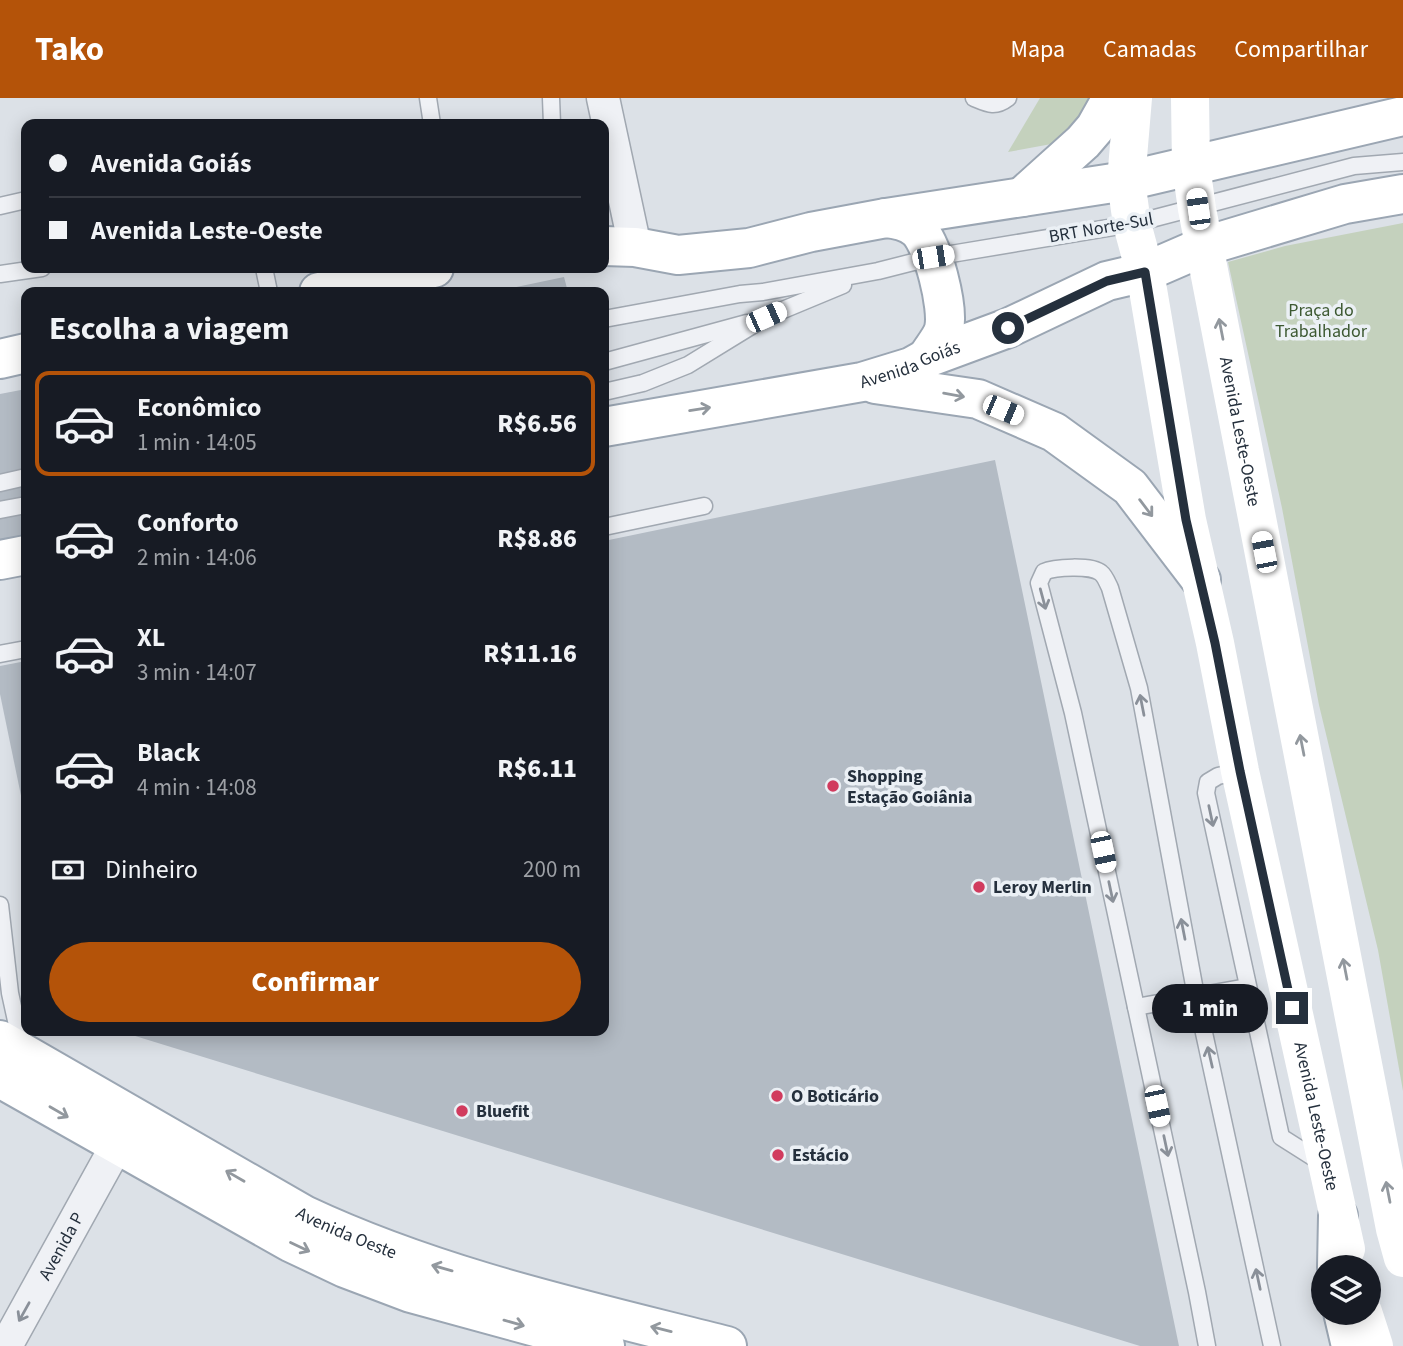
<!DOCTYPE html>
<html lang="pt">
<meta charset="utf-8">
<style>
body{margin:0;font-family:"Source Sans 3",sans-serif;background:#242831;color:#f1f3f6;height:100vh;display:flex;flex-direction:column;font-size:26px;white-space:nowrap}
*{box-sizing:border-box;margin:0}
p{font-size:23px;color:#9ea1a6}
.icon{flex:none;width:38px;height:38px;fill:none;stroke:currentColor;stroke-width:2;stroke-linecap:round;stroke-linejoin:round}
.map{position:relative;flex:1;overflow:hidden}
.details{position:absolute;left:21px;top:189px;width:588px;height:749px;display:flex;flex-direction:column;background:#171b24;border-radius:14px;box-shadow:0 4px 18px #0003}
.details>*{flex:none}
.top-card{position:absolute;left:21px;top:21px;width:588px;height:154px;border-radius:14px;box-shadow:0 4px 18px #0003;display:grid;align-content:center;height:154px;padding:0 28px;background:#171b24}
.buttons{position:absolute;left:1311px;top:1157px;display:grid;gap:14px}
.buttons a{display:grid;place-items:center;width:70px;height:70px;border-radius:50%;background:#171b24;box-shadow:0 4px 18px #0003;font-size:35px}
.end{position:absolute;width:32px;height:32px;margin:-16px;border:9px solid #25303d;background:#fff;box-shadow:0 0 0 4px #fff}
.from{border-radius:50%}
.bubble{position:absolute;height:49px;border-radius:24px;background:#171b24;box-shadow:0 4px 18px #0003;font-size:23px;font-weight:800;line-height:49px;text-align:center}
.car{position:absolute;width:21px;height:42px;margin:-21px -10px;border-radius:9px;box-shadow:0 0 5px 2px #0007;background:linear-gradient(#fff 24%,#345 0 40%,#fff 0 76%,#345 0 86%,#fff 0)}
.top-card b{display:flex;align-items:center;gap:24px;height:66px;font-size:26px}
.top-card b+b{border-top:2px solid #363941}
.top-card i{width:18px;height:18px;background:#f1f3f6}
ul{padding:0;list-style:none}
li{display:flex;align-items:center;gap:21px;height:105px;margin:0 14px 10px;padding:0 14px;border:4px solid transparent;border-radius:14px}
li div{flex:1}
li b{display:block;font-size:26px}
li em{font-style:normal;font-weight:800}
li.current{border-color:#b45309}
li>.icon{width:63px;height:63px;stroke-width:1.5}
h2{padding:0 28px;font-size:32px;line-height:84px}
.pay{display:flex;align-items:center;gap:18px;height:77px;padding:0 28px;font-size:26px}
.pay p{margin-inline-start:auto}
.cta{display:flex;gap:14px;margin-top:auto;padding:14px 28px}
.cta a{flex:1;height:80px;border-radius:42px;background:#b45309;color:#fff;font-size:28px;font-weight:800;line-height:80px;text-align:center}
header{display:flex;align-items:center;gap:42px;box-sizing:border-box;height:98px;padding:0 35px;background:#b45309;color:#fff}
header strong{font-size:33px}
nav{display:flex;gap:38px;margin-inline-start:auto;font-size:24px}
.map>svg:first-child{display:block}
.green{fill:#c4d1bd}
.building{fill:#b3bbc4}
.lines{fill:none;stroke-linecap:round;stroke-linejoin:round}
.service-casing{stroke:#a1a8b1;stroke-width:19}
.minor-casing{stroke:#a1a8b1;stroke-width:35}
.primary-casing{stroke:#9ba6b3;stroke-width:42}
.service{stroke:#eff1f5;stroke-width:16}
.minor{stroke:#eff1f5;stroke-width:32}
.secondary{stroke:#fff;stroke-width:38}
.primary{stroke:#fff;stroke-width:38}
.oneway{stroke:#92989e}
.oneway2{stroke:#8a9099}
.route{stroke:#25303d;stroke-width:9}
.poi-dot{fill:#d13b5e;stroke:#ebf0f5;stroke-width:2.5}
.labels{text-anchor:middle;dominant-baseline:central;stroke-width:7;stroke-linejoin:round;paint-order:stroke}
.street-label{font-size:18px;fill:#25303d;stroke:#ebf0f5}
.park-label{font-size:18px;fill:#3d5932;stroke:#ebf0f5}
.poi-label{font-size:18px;font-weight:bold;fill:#25303d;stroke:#ebf0f5;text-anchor:start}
</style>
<header>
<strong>Tako</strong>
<nav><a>Mapa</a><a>Camadas</a><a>Compartilhar</a></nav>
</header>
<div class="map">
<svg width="1403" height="1248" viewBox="0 0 1403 1248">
<rect width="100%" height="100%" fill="#dce1e7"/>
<g class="green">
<path d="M 1040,0 L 1097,0 L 1095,38 L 1008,54 Z"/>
<path d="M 1403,125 L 1403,993 L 1378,852 L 1319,607 L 1282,410 L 1228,164 L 1285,148 Z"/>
</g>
<g class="building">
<path d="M 564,179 L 568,194 L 497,194 L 497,193 Z"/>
<path d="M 26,291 L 26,438 L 0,443 L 0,296 Z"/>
<path d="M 995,362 L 1179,1248 L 1140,1248 L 119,933 L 604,933 L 604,443 Z"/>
<path d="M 26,563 L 26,717 L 25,717 L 0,596 L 0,568 Z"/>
</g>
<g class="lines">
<defs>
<g id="service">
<path d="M 428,0 L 432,26"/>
<path d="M 551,0 L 552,26"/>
<path d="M 974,0 C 988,6 995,10 1008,0"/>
<path d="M 0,108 L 26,102"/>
<path d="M 264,170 L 269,194"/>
<path d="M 0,176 L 42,170"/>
<path d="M 604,221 L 740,196 L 763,194 L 878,173 L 933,159 L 1132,126 L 1354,68 L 1403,64"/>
<path d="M 604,264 L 747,225"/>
<path d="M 604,294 L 643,285 L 688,267 L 766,219 L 843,187"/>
<path d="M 0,385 L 26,379"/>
<path d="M 0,412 L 26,407"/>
<path d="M 604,429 L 704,408"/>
<path d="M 0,556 L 26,551"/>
<path d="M 1240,673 L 1218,678 L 1208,684 L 1206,695 L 1281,1039 L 1322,1065"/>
<path d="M 0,807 L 10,895 L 22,950"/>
<path d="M 1136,909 L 1247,889"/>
<path d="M 1207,1248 L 1197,1194 L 1073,615 L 1039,485 L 1044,474 C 1054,469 1092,467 1101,475 C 1105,478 1108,486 1110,490 L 1139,590 L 1196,898 L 1272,1248"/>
</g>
<g id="minor">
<path d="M 603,0 L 635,149"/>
<path id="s1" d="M 6,1248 L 117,1047"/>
</g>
<g id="primary">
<path d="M 1022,99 L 1083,44 L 1095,30 L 1112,0"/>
<path d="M 886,120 C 897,121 908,123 917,131 C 933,145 949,210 944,231 C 942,240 932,251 927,260"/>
<path d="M 604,148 L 635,149 L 678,157 L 749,150 L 811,134 L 886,120 L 1126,83 L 1403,18"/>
<path d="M 319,194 L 434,170"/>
<path d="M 0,261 L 26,255"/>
<path d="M 875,286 L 978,301 L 1054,334 L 1130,389 L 1201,482"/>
<path id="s4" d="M 604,329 L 862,284 L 911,269 L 927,260 L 1008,230 L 1107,183 L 1145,174 L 1205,148 L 1345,106 L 1403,96"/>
<path d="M 0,462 L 26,457"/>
<path id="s5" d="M 0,942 L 304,1117 C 438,1180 585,1212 727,1248"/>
<path d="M 0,980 L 290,1144 L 345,1170 L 411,1195 L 605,1248"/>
<path d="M 1337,1169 L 1338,1118"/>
<path d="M 1343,1214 L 1351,1248"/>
</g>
</defs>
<use href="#service" class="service-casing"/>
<use href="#minor" class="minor-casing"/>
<use href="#primary" class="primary-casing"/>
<use href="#service" class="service"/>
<use href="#minor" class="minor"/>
<g class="secondary">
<path id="s2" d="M 1133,0 L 1126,83 L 1132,126 L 1145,174 L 1187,422 L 1215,545 L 1240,673 L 1346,1151"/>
<path id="s3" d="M 1190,0 L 1191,68 L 1197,111 L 1395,1131 L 1403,1160"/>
<path d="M 1363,1214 L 1374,1248"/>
</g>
<use href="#primary" class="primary"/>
</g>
<defs><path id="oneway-shaft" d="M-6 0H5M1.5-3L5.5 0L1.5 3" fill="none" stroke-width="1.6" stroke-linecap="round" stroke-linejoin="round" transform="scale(1.75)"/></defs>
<g class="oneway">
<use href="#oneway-shaft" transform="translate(1221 231) rotate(-101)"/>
<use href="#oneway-shaft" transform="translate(954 297) rotate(10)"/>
<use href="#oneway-shaft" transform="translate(700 311) rotate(-9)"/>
<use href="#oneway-shaft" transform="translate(1146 410) rotate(53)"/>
<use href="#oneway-shaft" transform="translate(1302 647) rotate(-101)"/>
<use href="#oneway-shaft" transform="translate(1345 871) rotate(-101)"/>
<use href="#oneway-shaft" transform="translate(59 1014) rotate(30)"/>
<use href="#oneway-shaft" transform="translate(235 1078) rotate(-150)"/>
<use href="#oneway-shaft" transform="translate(1388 1094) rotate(-101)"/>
<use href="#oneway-shaft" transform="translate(300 1149) rotate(25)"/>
<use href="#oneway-shaft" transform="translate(442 1170) rotate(-164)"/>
<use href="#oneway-shaft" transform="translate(514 1225) rotate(16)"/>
<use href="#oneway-shaft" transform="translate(661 1231) rotate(-166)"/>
</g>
<g class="oneway2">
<use href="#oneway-shaft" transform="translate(1043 501) rotate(75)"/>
<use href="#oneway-shaft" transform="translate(1142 607) rotate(-101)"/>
<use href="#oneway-shaft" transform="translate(1211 718) rotate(78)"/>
<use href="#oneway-shaft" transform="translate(1111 794) rotate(78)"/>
<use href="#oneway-shaft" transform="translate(1183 831) rotate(-101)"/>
<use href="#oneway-shaft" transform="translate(1210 959) rotate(-103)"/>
<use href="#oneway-shaft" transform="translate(1166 1048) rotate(78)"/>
<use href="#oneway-shaft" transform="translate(1258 1181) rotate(-102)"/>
<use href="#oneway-shaft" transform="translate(24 1214) rotate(119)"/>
</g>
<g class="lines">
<path class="route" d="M 1008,230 L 1107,183 L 1145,174 L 1186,422 L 1215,545 L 1240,673 L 1292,910"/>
</g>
<g class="poi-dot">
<circle cx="833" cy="688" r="7"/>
<circle cx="979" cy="789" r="7"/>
<circle cx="777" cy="998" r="7"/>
<circle cx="462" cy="1013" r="7"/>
<circle cx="778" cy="1057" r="7"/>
</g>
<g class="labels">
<g class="street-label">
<text transform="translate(1101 130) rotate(-10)">BRT Norte-Sul</text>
<text stroke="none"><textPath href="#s4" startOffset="313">Avenida Goiás</textPath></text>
<text stroke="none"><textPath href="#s3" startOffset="338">Avenida Leste-Oeste</textPath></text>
<text stroke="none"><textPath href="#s2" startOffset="1038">Avenida Leste-Oeste</textPath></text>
<text stroke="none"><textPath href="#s5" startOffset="397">Avenida Oeste</textPath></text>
<text stroke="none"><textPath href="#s1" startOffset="114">Avenida P</textPath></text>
</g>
<g class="park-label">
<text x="1321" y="212">Praça do<tspan x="1321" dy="21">Trabalhador</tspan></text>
</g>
<g class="poi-label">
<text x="847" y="678">Shopping<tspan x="847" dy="21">Estação Goiânia</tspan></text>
<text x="993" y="789">Leroy Merlin</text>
<text x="791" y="998">O Boticário</text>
<text x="476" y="1013">Bluefit</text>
<text x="792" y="1057">Estácio</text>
</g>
</g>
</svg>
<div class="buttons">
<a><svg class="icon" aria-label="layers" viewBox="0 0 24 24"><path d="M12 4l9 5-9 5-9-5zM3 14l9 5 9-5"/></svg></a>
</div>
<i class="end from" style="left:1008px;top:230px"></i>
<i class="end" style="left:1292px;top:910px"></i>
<div class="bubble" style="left:1152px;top:886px;width:116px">1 min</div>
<i class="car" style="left:1198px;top:111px;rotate:352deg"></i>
<i class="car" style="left:933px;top:159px;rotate:81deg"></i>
<i class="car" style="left:766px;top:219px;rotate:66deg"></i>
<i class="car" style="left:1003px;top:312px;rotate:113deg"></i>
<i class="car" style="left:1264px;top:454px;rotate:349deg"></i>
<i class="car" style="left:1103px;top:754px;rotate:168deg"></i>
<i class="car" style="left:1157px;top:1008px;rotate:168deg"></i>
<div class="top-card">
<b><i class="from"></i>Avenida Goiás</b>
<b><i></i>Avenida Leste-Oeste</b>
</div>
<section class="details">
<h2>Escolha a viagem</h2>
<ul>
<li class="current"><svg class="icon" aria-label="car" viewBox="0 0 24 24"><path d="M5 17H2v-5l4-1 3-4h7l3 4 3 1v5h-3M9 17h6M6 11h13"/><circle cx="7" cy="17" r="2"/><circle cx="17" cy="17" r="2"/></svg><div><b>Econômico</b><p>1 min · 14:05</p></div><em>R$6.56</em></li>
<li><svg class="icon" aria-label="car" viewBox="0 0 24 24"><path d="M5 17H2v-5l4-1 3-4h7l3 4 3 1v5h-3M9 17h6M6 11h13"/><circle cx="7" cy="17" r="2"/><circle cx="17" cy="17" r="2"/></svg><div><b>Conforto</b><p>2 min · 14:06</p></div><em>R$8.86</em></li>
<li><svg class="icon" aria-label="car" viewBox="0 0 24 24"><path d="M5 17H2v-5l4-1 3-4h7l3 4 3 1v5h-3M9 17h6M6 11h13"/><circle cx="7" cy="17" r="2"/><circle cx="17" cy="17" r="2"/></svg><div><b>XL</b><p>3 min · 14:07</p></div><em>R$11.16</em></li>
<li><svg class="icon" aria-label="car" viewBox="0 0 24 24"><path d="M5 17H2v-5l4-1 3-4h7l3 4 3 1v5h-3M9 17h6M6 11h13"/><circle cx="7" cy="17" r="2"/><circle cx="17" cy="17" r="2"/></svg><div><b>Black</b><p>4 min · 14:08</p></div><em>R$6.11</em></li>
</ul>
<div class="pay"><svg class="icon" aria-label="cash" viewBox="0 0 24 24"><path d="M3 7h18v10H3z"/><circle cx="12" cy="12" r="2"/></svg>Dinheiro<p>200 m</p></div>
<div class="cta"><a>Confirmar</a></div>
</section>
</div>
